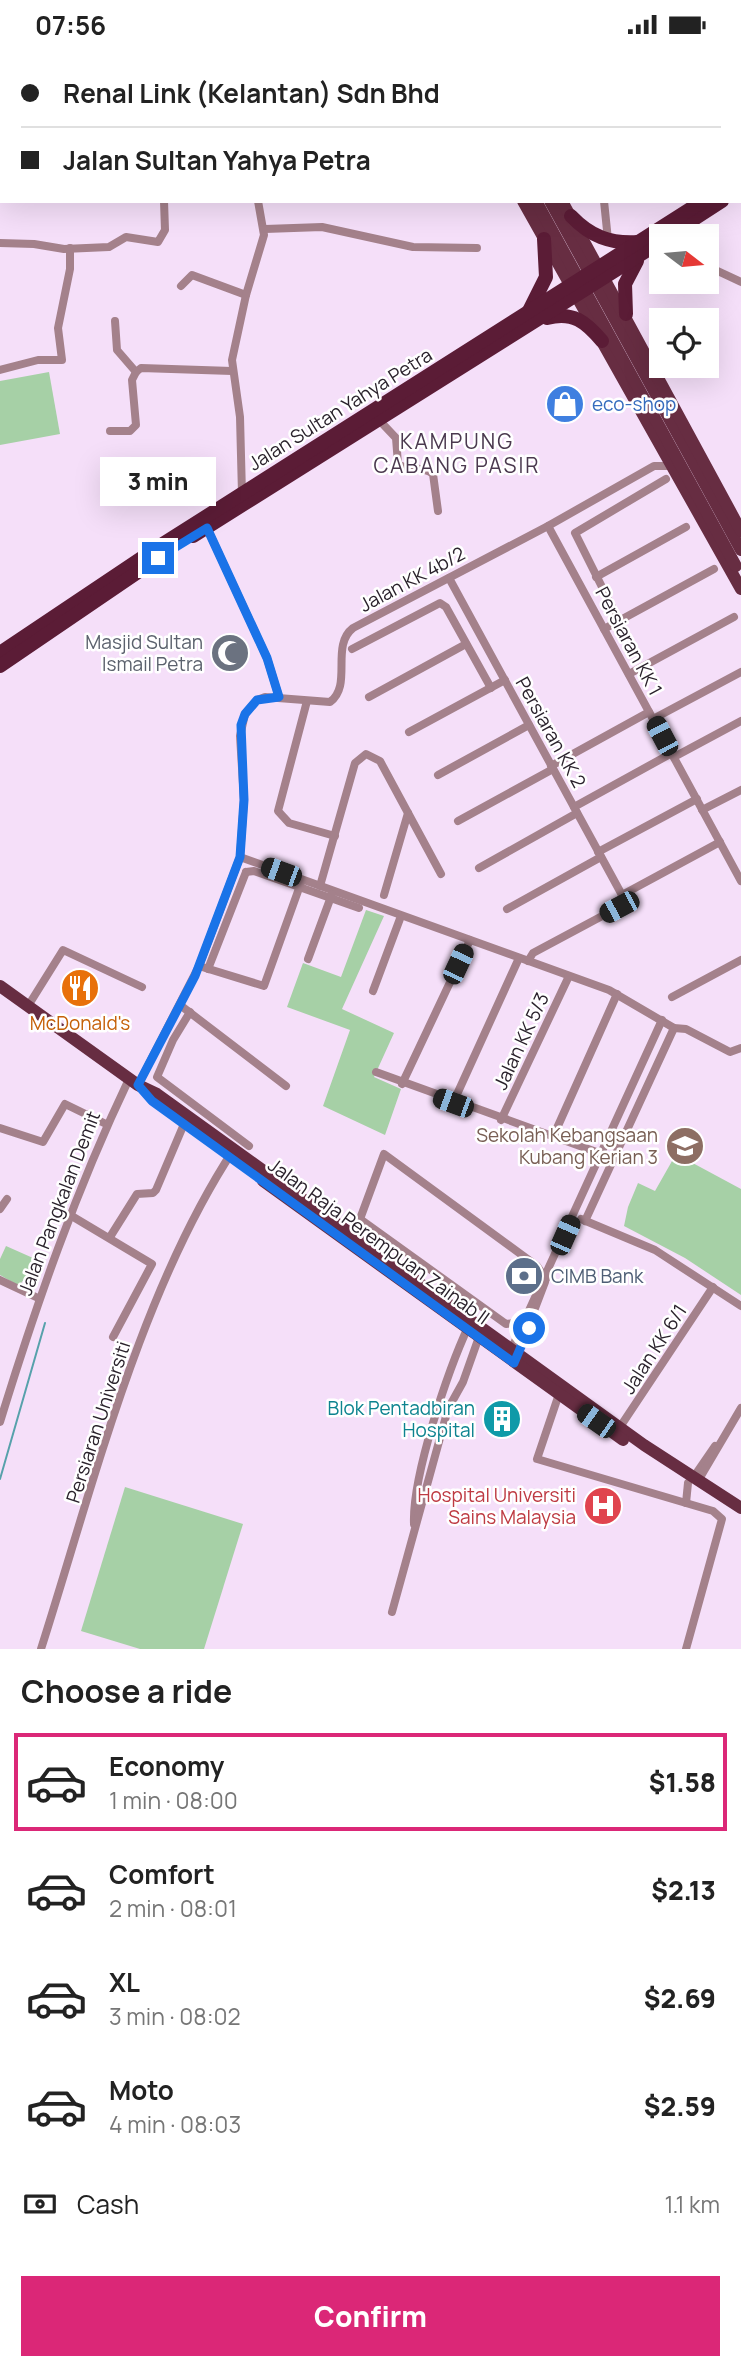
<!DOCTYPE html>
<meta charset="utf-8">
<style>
body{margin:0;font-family:Manrope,sans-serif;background:#f6f6f6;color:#222;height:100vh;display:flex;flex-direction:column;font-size:26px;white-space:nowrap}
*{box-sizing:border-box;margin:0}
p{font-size:23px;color:#767676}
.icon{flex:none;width:38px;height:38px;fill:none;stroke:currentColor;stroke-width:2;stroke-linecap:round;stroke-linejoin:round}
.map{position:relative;height:1600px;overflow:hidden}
.details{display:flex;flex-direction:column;background:#fff;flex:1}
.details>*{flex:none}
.guide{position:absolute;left:0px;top:0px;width:742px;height:154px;box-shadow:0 7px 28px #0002;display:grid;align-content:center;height:154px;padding:0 21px;background:#fff}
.needle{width:46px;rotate:106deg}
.tools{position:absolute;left:649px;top:175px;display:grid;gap:14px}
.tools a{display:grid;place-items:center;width:70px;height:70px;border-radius:0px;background:#fff;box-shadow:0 7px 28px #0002;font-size:35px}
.end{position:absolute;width:32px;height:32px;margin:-16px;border:9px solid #1a73e8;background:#fff;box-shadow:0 0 0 4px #fff}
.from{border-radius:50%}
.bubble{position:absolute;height:49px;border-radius:0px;background:#fff;box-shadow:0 7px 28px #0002;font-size:23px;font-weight:800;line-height:49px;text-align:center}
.car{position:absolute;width:21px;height:42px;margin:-21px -10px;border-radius:9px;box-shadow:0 0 5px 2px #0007;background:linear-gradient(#222 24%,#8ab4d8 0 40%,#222 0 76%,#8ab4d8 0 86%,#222 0)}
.guide b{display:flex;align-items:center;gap:24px;height:66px;font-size:26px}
.guide b+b{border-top:2px solid #e0e0e0}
.guide i{width:18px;height:18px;background:#222}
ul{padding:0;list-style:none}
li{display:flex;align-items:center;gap:21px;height:98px;margin:0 14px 10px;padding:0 7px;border:4px solid transparent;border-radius:0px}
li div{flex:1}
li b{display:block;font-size:26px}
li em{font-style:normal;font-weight:800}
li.current{border-color:#db2777}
li>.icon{width:63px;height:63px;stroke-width:1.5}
h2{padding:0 21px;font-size:32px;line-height:84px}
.pay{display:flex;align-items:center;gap:18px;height:77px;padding:0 21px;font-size:26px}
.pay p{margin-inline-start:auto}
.primary-button{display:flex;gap:14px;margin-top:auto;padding:14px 21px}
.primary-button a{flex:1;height:80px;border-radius:0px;background:#db2777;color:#fff;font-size:28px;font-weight:800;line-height:80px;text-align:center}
.status{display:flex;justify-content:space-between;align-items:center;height:49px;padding:0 35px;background:#fff;direction:ltr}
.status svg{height:19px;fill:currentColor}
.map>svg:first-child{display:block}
.green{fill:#a6d0a6}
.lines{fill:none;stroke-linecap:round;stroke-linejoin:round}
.stream{stroke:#57a1ab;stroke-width:2}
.minor{stroke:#a4818b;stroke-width:8}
.primary{stroke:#672d42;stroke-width:12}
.trunk{stroke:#5b1c36;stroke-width:14}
.route{stroke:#1a73e8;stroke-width:9}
.labels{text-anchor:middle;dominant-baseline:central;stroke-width:5;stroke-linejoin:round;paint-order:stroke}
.shop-label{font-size:19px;fill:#366cbe;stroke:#fff;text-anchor:start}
.street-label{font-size:19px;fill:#2a222c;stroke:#fff}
.worship-label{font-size:19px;fill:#5b616d;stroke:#fff;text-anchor:end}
.food-label{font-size:19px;fill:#c56008;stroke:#fff}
.education-label{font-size:19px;fill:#785e54;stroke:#fff;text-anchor:end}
.service-label{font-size:19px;fill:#4e5e75;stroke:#fff;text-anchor:start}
.culture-label{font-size:19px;fill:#0d838f;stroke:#fff;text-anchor:end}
.health-label{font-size:19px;fill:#be3a42;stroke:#fff;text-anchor:end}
.neighbourhood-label{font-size:21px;letter-spacing:2px;fill:#4b394f;stroke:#fff}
</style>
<div class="status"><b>07:56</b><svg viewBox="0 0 49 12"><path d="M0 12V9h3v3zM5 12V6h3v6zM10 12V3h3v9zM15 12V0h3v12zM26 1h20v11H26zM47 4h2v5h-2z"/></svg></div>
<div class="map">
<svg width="741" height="1600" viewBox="0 0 741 1600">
<rect width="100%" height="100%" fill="#f5dff9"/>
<g class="green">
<path d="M 49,323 L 60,385 L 0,396 L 0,332 Z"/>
<path d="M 366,861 L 384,867 L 342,960 L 394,984 L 374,1028 L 401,1040 L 385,1086 L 323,1057 L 350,981 L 287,958 L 303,914 L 341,928 Z"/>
<path d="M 676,1105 L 741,1140 L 741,1246 L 685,1209 L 624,1177 L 628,1158 L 638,1134 L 655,1142 Z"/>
<path d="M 6,1197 L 42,1213 L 35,1232 L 27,1226 L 19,1237 L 0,1226 L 0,1210 Z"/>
<path d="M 125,1438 L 243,1475 L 204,1600 L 140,1600 L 81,1582 Z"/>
</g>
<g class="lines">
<path class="stream" d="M 0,1430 L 45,1274"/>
<g class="minor">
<path d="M 230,0 L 230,2"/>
<path d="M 579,2 L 580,0"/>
<path d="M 646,2 L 647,0"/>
<path d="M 715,2 L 716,0"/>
<path d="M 740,92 L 741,93"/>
<path d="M 604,152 L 608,191"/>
<path d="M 265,180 L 322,178 L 413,198 L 477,199"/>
<path d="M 0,194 L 34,195 L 64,200 L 109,198 L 126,188 L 158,193 L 165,181 L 164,152"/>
<path d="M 707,217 L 741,233"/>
<path d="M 181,237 L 192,226 L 246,246"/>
<path d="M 115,272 L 117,301 L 136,323"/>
<path d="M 0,321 L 38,311 L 62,311 L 58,279 L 70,220 L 70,199"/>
<path d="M 136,323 L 141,319 L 232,322"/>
<path d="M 379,371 L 396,389 L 398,415 C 409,423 422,416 433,425 L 438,462"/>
<path d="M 110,382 L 130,382 L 136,376 L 132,331 L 136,323"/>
<path d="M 242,445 L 240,368 L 232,311 L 246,246 L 264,186 L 258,152"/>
<path d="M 548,477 L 741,832"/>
<path d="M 207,479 L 267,609 L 279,648"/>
<path d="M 596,528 L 686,478"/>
<path d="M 449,529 L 622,846 L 619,858 L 533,904 L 528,912"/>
<path d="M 619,572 L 575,484 L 666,430"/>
<path d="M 604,580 L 714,520"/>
<path d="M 352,600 L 440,554 L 446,558 L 491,639"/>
<path d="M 629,625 L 734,568"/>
<path d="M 369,648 L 466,595"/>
<path d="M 307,652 L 278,762 L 289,774 L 335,787"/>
<path d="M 653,670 L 741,623"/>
<path d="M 409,683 L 505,631"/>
<path d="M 674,708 L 741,672"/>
<path d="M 551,717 L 649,663"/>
<path d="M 438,726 L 529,676"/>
<path d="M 574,758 L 672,704"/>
<path d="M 702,761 L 741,741"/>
<path d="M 458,772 L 553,720"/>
<path d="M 598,803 L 697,750"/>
<path d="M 240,808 L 609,941 L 674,979 L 686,980 L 730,1003 L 741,999"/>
<path d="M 479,819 L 577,764"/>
<path d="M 246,823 L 254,822 L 359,859"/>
<path d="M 320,837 L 355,714 L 366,705 L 380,712 L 441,825"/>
<path d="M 384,846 L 408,764"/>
<path d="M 622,846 L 720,793"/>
<path d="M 507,860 L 601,808"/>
<path d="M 308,910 L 332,845"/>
<path d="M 199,917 L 264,937 L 302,831"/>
<path d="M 208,920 L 246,823"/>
<path d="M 373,942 L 401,867"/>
<path d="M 672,948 L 741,911"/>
<path d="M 180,956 L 286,1037"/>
<path d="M 28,957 L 63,901 L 142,938"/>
<path d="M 190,963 L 173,991 L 157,1028 L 249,1097"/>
<path d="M 376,1023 L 602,1105"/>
<path d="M 402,1035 L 470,891"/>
<path d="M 138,1036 L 199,917 L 240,808 L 244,751 L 240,687 L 245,665 L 257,651 L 265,648 L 330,653 C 353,636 330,597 353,579 L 548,477 L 654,417 L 671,417"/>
<path d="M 453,1054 L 519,909"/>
<path d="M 501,1071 L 569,927"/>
<path d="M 0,1079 L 43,1093 L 65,1055 L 106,1075"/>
<path d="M 553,1088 L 617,945"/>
<path d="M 0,1160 L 7,1150"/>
<path d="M 70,1166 L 152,1215 L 113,1288"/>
<path d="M 360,1170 L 506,1275 L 523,1273"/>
<path d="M 581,1170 L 655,1201 L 741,1257"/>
<path d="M 585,1172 L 674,979"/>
<path d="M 351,1184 L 360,1170 L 384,1105 L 537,1217 L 546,1230"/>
<path d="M 110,1188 L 137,1145 L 153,1144 L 156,1141 L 184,1075"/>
<path d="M 0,1231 L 38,1249"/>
<path d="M 510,1303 L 662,971"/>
<path d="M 516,1309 L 545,1233"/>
<path d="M 559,1345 L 537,1410 L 713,1462 L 722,1470 L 686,1600"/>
<path d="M 0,1373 C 36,1256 76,1141 129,1030"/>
<path d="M 620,1378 L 713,1238"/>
<path d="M 693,1429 L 715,1397"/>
<path d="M 698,1432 L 741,1359"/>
<path d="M 686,1454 L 688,1434"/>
<path d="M 414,1475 C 412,1427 448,1321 469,1276"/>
<path d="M 392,1563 L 448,1360 L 463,1333 L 480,1285"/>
<path d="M 41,1600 C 93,1437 140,1243 234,1100"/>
</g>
<g class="primary">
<path d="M 455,0 L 456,2"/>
<path d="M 468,0 L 469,2"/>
<path d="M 478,0 L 479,2"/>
<path d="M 523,152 L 741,540"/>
<path d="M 536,152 L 736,517"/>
<path d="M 550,152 L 741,501"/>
<path d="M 562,152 L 741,482"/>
<path d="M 0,937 L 138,1036 L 157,1045 L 644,1396 L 741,1459"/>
<path d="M 263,1132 L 623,1391"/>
</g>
<g class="trunk">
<path d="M 740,129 L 741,128"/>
<path d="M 740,140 L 741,140"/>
<path d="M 571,167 C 590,187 610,195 638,193"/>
<path d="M 668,187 L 722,152"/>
<path d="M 529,262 L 546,228 L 544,190"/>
<path d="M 626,265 L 625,235 L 637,212"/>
<path d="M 547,269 C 573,262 586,273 602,292"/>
<path d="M 193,487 L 662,192"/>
<path d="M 0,604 L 155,500 L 703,152"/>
<path d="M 0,617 L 138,523"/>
</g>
</g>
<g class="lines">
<path class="route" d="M 158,509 L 207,479 L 267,609 L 279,648 L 257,651 L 245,665 L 241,676 L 244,751 L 240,808 L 195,927 L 138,1036 L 152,1052 L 514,1314 L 529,1279"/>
</g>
<defs>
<symbol id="shop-disc" viewBox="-11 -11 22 22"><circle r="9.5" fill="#3f7fe0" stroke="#fff"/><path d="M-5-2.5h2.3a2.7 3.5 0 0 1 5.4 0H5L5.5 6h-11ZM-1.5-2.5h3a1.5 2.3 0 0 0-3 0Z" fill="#fff"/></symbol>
<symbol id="mosque-disc" viewBox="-11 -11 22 22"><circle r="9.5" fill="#6b7280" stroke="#fff"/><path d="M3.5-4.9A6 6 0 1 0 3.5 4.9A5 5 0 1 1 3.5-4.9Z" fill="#fff"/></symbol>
<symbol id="restaurant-disc" viewBox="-11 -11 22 22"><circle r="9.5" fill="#e8710a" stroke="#fff"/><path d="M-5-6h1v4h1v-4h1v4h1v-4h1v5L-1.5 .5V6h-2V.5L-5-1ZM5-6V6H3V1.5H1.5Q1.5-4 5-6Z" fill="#fff"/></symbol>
<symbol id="school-disc" viewBox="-11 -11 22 22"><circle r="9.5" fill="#8d6e63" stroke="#fff"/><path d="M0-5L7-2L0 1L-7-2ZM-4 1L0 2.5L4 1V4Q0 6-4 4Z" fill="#fff"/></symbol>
<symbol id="bank-disc" viewBox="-11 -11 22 22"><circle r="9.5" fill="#5c6f8a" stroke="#fff"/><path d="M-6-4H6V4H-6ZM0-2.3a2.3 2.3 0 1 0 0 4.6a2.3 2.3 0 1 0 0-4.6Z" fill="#fff"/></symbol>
<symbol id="building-disc" viewBox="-11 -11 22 22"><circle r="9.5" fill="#0f9aa8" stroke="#fff"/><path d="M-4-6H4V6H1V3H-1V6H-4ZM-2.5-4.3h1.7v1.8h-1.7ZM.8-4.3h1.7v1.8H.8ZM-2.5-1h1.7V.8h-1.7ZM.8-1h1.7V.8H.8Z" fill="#fff"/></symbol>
<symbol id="hospital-disc" viewBox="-11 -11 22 22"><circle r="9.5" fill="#e0444e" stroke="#fff"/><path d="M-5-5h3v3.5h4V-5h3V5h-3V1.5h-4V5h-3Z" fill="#fff"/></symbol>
</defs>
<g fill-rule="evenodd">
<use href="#shop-disc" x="543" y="333" width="44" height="44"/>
<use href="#mosque-disc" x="208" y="582" width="44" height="44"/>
<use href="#restaurant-disc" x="58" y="917" width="44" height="44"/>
<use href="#school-disc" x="663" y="1075" width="44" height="44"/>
<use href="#bank-disc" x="502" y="1205" width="44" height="44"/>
<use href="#building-disc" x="480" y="1348" width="44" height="44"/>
<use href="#hospital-disc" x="581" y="1435" width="44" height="44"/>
</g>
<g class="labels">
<g class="shop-label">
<text x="592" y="355">eco-shop</text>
</g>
<g class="street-label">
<text transform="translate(340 360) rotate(-32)">Jalan Sultan Yahya Petra</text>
<text transform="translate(412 530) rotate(-28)">Jalan KK 4b/2</text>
<text transform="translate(629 592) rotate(62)">Persiaran KK 1</text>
<text transform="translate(551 683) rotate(61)">Persiaran KK 2</text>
<text transform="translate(521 992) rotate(-65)">Jalan KK 5/3</text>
<text transform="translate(59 1154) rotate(-69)">Jalan Pangkalan Demit</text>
<text transform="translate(379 1192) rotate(36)">Jalan Raja Perempuan Zainab II</text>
<text transform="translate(654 1300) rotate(-57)">Jalan KK 6/1</text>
<text transform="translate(98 1373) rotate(-72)">Persiaran Universiti</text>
</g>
<g class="worship-label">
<text x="203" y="593">Masjid Sultan<tspan x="203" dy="22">Ismail Petra</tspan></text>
</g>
<g class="food-label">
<text x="80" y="974">McDonald's</text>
</g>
<g class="education-label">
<text x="658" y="1086">Sekolah Kebangsaan<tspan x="658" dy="22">Kubang Kerian 3</tspan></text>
</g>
<g class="service-label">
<text x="551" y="1227">CIMB Bank</text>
</g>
<g class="culture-label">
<text x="475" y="1359">Blok Pentadbiran<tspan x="475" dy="22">Hospital</tspan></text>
</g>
<g class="health-label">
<text x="576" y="1446">Hospital Universiti<tspan x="576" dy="22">Sains Malaysia</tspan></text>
</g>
<g class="neighbourhood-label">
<text x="457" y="392">KAMPUNG<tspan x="457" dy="24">CABANG PASIR</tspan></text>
</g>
</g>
</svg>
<div class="tools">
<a><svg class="needle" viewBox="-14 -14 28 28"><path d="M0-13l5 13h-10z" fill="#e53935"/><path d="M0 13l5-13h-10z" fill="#767676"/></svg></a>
<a><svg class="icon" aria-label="locate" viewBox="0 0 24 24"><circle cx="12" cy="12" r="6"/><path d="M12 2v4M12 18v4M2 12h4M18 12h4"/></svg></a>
</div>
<i class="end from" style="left:529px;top:1279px"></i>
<i class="end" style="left:158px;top:509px"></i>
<div class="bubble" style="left:100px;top:408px;width:116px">3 min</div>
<i class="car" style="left:662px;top:687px;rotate:332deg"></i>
<i class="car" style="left:281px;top:823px;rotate:290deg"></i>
<i class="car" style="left:619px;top:858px;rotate:242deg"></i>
<i class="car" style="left:458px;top:915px;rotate:25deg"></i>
<i class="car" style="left:453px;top:1054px;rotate:290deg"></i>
<i class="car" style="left:565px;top:1186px;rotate:24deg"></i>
<i class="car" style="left:596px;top:1372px;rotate:305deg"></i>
<div class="guide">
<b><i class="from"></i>Renal Link (Kelantan) Sdn Bhd</b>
<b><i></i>Jalan Sultan Yahya Petra</b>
</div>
</div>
<section class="details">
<h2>Choose a ride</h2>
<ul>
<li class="current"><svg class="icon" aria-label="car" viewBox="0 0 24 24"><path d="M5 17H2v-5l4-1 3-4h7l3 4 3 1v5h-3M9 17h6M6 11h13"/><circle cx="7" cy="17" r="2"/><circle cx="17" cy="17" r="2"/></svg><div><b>Economy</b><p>1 min · 08:00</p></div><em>$1.58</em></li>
<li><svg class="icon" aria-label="car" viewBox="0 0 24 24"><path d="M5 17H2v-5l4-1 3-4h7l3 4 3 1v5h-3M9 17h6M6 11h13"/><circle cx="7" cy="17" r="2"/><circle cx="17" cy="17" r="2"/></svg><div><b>Comfort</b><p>2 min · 08:01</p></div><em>$2.13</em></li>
<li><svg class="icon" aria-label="car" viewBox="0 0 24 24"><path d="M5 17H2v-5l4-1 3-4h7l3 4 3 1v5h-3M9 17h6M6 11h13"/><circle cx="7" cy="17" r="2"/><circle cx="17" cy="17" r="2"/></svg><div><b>XL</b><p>3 min · 08:02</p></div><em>$2.69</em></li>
<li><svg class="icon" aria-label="car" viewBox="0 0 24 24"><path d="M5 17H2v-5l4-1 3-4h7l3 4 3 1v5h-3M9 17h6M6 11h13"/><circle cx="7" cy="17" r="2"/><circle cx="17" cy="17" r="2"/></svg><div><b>Moto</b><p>4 min · 08:03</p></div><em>$2.59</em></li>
</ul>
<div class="pay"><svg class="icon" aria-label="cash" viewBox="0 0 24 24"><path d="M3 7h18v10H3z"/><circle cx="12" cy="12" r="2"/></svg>Cash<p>1.1 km</p></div>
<div class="primary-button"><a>Confirm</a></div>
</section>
